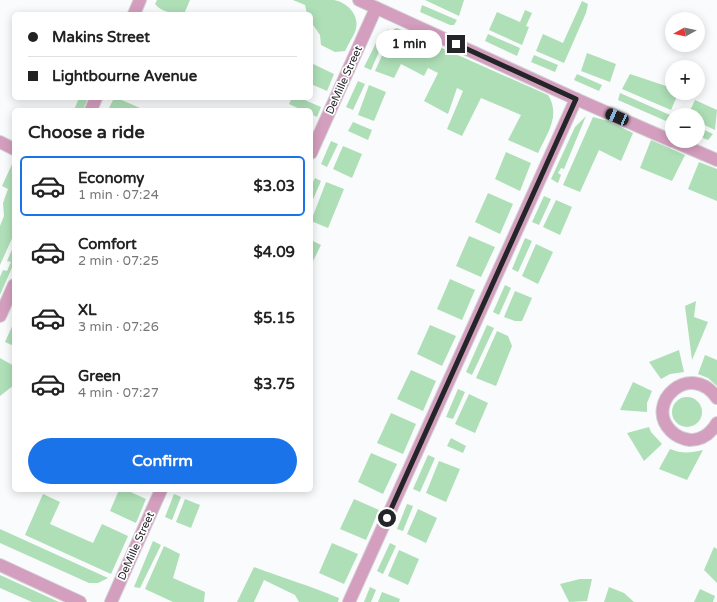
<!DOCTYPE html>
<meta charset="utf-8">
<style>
body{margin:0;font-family:"Varela Round",sans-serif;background:#f6f6f6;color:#222;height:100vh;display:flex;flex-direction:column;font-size:15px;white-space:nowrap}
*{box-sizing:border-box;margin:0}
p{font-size:13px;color:#767676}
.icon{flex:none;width:22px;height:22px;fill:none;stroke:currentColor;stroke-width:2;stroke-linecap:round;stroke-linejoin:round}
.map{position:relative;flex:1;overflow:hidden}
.details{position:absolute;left:12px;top:108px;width:301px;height:384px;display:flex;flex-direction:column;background:#fff;border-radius:6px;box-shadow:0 2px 10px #0003}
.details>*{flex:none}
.top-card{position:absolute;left:12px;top:12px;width:301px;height:88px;border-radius:6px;box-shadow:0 2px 10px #0003;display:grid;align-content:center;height:88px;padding:0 16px;background:#fff}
.needle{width:26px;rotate:262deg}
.tools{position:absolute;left:665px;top:12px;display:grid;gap:8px}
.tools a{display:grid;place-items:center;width:40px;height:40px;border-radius:50%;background:#fff;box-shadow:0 2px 10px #0003;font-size:20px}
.end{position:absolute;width:18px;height:18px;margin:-9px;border:5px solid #242529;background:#fff;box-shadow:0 0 0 2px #fff}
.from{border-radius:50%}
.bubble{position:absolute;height:28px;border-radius:14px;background:#fff;box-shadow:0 2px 10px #0003;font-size:13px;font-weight:800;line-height:28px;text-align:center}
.car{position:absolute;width:12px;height:24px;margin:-12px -6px;border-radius:5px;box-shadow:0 0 3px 1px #0007;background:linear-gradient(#222 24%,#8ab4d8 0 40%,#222 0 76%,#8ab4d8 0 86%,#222 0)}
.top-card b{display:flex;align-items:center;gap:14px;height:38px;font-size:15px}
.top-card b+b{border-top:1px solid #e0e0e0}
.top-card i{width:10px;height:10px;background:#222}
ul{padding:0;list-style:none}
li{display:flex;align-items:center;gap:12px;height:60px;margin:0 8px 6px;padding:0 8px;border:2px solid transparent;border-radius:6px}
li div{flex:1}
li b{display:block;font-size:15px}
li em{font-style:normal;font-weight:800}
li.active{border-color:#1a73e8}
li>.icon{width:36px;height:36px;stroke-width:1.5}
h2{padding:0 16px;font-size:18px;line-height:48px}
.primary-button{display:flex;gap:8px;margin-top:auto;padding:8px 16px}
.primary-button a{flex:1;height:46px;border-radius:24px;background:#1a73e8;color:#fff;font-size:16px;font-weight:800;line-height:46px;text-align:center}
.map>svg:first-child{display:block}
.green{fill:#aedfb7}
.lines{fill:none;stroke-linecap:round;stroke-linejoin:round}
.minor-casing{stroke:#d3d4d7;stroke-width:14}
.tertiary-casing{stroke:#d3d4d7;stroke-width:14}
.minor{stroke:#d49ebe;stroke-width:12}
.tertiary{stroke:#d49ebe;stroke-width:12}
.route{stroke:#242529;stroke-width:5}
.labels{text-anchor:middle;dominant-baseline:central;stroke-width:3.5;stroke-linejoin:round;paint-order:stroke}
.street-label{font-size:11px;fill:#242529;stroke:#fff}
</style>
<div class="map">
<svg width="717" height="602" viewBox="0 0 717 602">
<rect width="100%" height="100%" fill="#fafbfd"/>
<g class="green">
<path d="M 157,0 L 190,0 L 184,14 C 174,14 161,12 155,4 Z"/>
<path d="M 293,0 C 306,0 322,0 334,0 C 349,3 361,17 355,32 C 352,38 348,45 345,51 L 335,52 L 321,45 L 320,35 L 311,22 L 311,14 L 307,14 L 305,5 Z"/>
<path d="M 425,0 L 464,0 L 459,16 Z"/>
<path d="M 582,1 L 588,4 L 586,13 L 564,63 L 536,51 L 543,34 L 563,43 Z"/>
<path d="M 422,5 L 457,20 L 454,25 L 450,25 L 420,12 Z"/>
<path d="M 525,10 L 532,13 L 526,26 L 529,27 L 522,45 L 489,30 L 497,12 L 520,22 Z"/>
<path d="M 397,28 L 548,95 C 561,115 547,134 538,153 L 508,140 L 521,115 L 481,98 L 462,136 L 447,129 L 463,91 L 457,88 L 448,114 L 424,101 L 438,73 L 428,68 L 424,76 L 401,64 L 394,78 L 375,71 L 394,29 Z"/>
<path d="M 389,29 L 371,70 L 364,67 L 381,33 Z"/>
<path d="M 488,34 L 520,48 L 517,56 L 485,41 Z"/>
<path d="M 587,53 L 616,64 L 610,82 L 581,71 Z"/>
<path d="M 534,55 L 558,65 L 555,72 L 531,62 Z"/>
<path d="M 311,63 L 334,74 L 327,91 L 311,84 Z"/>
<path d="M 577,74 L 602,85 L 599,91 L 574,80 Z"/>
<path d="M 630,74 L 672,88 L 672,93 L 676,93 L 677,96 L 671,110 L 622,89 Z"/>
<path d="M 358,81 L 365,84 L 353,110 L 346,107 Z"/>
<path d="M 369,85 L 386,92 L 374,121 L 358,115 Z"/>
<path d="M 620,93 L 670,115 L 666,121 L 618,100 Z"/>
<path d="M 79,98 L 88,98 L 83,110 L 74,110 Z"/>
<path d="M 114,98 L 117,98 L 140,108 L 139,110 L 108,110 Z"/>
<path d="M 292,98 L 300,98 L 321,107 L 317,117 L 311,114 L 311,110 L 302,110 L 289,104 Z"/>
<path d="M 695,100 L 717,110 L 715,130 L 698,122 L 698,115 L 688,115 Z"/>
<path d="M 586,116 L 564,169 L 561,168 L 558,173 L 561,175 L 558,183 L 551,179 L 575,127 Z"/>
<path d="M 593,117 L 608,121 L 633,133 L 621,161 L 599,150 L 580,192 L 563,185 Z"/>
<path d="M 353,122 L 372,130 L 368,140 L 348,131 Z"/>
<path d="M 698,127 L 713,134 L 708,140 L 698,136 Z"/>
<path d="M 651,140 L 685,155 L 672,181 L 640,168 Z"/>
<path d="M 331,141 L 338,144 L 327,167 L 321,164 Z"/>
<path d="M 343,146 L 362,154 L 352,178 L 333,169 Z"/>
<path d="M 506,152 L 531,163 L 520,191 L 495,179 Z"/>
<path d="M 13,162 L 14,234 L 0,265 L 0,226 L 4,216 L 3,203 L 8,189 L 2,186 Z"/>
<path d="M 699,162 L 717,169 L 717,201 L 688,189 Z"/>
<path d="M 315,178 L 321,181 L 311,204 L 311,186 Z"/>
<path d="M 326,182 L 344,189 L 328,228 L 311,221 Z"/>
<path d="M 488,193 L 513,204 L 500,234 L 475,222 Z"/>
<path d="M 544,196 L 551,199 L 539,225 L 532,222 Z"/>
<path d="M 556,200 L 572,207 L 560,235 L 543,227 Z"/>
<path d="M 469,236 L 495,247 L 481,277 L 456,266 Z"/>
<path d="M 525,238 L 532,241 L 518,272 L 512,269 Z"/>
<path d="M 311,240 L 321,245 L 311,265 Z"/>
<path d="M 536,244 L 553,252 L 538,284 L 522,276 Z"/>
<path d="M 14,245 L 14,263 L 0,295 L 0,277 L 3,270 L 7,271 L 11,262 L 7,261 Z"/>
<path d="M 450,279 L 475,290 L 462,320 L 437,309 Z"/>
<path d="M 505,285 L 511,288 L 499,315 L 493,312 Z"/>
<path d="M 515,291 L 532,298 L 522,321 L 515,321 L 504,317 Z"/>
<path d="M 696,301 L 694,317 L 708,322 L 692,360 L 685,306 Z"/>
<path d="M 14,322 L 14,346 L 5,342 Z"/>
<path d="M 430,325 L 456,336 L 442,366 L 417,354 Z"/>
<path d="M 487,325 L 494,328 L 472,375 L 466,372 Z"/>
<path d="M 497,331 L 508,336 L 512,346 L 496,386 L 476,378 Z"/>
<path d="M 679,350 L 684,372 L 670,374 L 661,379 L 649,362 Z"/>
<path d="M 705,355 L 717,360 L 717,386 L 708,378 L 698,374 Z"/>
<path d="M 0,358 L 14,366 L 14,385 L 0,396 Z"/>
<path d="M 411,370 L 436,381 L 423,411 L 397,399 Z"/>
<path d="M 633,382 L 652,391 L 647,403 L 647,412 L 620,410 Z"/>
<path d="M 458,389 L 465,392 L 453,419 L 446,417 Z"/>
<path d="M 469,394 L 488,403 L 475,433 L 455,424 Z"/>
<circle cx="687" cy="412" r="15"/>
<path d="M 391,413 L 416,424 L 403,454 L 377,443 Z"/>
<path d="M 649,427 L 651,432 L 662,444 L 644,461 L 627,433 Z"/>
<path d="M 451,438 L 466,446 L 463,453 L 447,446 Z"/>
<path d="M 670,449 C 682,454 691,453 703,450 L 687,480 L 659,469 Z"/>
<path d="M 371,453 L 397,464 L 383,494 L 358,482 Z"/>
<path d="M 428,455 L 435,458 L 420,492 L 413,489 Z"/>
<path d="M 439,461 L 460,469 L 446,502 L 426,493 Z"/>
<path d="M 119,490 L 126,490 L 146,499 L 136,523 L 110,511 Z"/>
<path d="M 43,494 L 60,502 L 50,524 L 93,543 L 102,524 L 128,536 L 111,574 L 25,535 Z"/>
<path d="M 174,494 L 181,497 L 172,520 L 165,517 Z"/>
<path d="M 185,499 L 200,505 L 191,528 L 176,522 Z"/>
<path d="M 354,499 L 379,510 L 366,540 L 340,529 Z"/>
<path d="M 407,504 L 413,506 L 403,531 L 397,529 Z"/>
<path d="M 418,509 L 437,518 L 426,543 L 407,534 Z"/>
<path d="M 0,529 L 108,578 L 98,583 L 89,583 L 0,543 Z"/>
<path d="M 153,541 L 161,545 L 140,588 L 134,587 Z"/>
<path d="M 332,543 L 358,554 L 344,584 L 319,573 Z"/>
<path d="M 390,543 L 396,546 L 383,574 L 377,571 Z"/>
<path d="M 164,546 L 180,554 L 173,578 L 205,592 L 204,602 L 173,602 L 145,589 Z"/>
<path d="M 714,547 L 717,549 L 717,583 L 704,570 Z"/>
<path d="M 399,550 L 419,559 L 408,585 L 388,576 Z"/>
<path d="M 254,567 C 283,578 311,586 339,598 L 338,602 L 299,602 L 295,595 L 264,580 L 254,602 L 237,602 Z"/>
<path d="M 0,575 L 59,602 L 32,602 L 0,588 Z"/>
<path d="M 580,579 L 592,579 L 587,601 L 569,602 L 560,584 Z"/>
<path d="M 370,587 L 376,590 L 371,602 L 364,602 Z"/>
<path d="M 609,587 L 624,593 L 634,602 L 604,602 Z"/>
<path d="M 700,589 L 715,596 L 713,602 L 694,602 Z"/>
<path d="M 382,592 L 400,599 L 399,602 L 378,602 Z"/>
</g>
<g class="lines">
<defs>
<g id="minor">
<path d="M 359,0 L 576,99 L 672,141"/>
<path d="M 134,14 L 140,0"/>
<path d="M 91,110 L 96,98"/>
<path d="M 673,141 L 717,160"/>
<path d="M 0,142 L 14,149"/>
<path d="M 311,153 L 376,8"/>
<path d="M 0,316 L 14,285"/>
<path d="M 717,398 C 691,360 643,403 671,431 C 676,436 683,439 690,440 C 702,440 711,433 717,423"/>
<path d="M 111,602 L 161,490"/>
<path d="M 349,602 L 576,99"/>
</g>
<path id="tertiary" d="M 0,565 L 80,602"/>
</defs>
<use href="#minor" class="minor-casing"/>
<use href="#tertiary" class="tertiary-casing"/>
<use href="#minor" class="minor"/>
<use href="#tertiary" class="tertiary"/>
</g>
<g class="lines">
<path class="route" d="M 387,518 L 576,99 L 456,44"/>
</g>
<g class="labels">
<g class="street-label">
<text transform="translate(344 80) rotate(-66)">DeMille Street</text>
<text transform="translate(136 546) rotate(-66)">DeMille Street</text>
</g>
</g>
</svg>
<div class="tools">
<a><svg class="needle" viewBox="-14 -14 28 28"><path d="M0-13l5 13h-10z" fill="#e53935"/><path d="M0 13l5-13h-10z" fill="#767676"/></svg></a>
<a>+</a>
<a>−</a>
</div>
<i class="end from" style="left:387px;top:518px"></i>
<i class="end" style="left:456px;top:44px"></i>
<div class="bubble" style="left:376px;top:30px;width:66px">1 min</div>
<i class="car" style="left:617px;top:117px;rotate:293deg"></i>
<div class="top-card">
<b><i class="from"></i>Makins Street</b>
<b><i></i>Lightbourne Avenue</b>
</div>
<section class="details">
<h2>Choose a ride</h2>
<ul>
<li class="active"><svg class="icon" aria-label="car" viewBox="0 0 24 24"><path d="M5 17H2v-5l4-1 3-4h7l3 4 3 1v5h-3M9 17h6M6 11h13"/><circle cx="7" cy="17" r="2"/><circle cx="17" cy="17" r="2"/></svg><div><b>Economy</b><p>1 min · 07:24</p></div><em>$3.03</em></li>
<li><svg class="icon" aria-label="car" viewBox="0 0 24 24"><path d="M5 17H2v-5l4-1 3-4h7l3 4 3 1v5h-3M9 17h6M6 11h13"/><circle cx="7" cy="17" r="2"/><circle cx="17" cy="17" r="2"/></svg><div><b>Comfort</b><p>2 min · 07:25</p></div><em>$4.09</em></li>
<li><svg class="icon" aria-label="car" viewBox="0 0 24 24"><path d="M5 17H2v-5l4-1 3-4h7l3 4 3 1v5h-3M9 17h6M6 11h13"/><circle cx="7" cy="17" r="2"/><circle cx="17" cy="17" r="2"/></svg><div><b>XL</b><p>3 min · 07:26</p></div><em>$5.15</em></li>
<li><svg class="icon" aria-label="car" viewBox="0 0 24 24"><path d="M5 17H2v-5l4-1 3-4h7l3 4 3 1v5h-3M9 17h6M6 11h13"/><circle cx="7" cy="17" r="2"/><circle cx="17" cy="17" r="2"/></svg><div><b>Green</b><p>4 min · 07:27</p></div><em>$3.75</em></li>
</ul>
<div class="primary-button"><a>Confirm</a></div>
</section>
</div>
